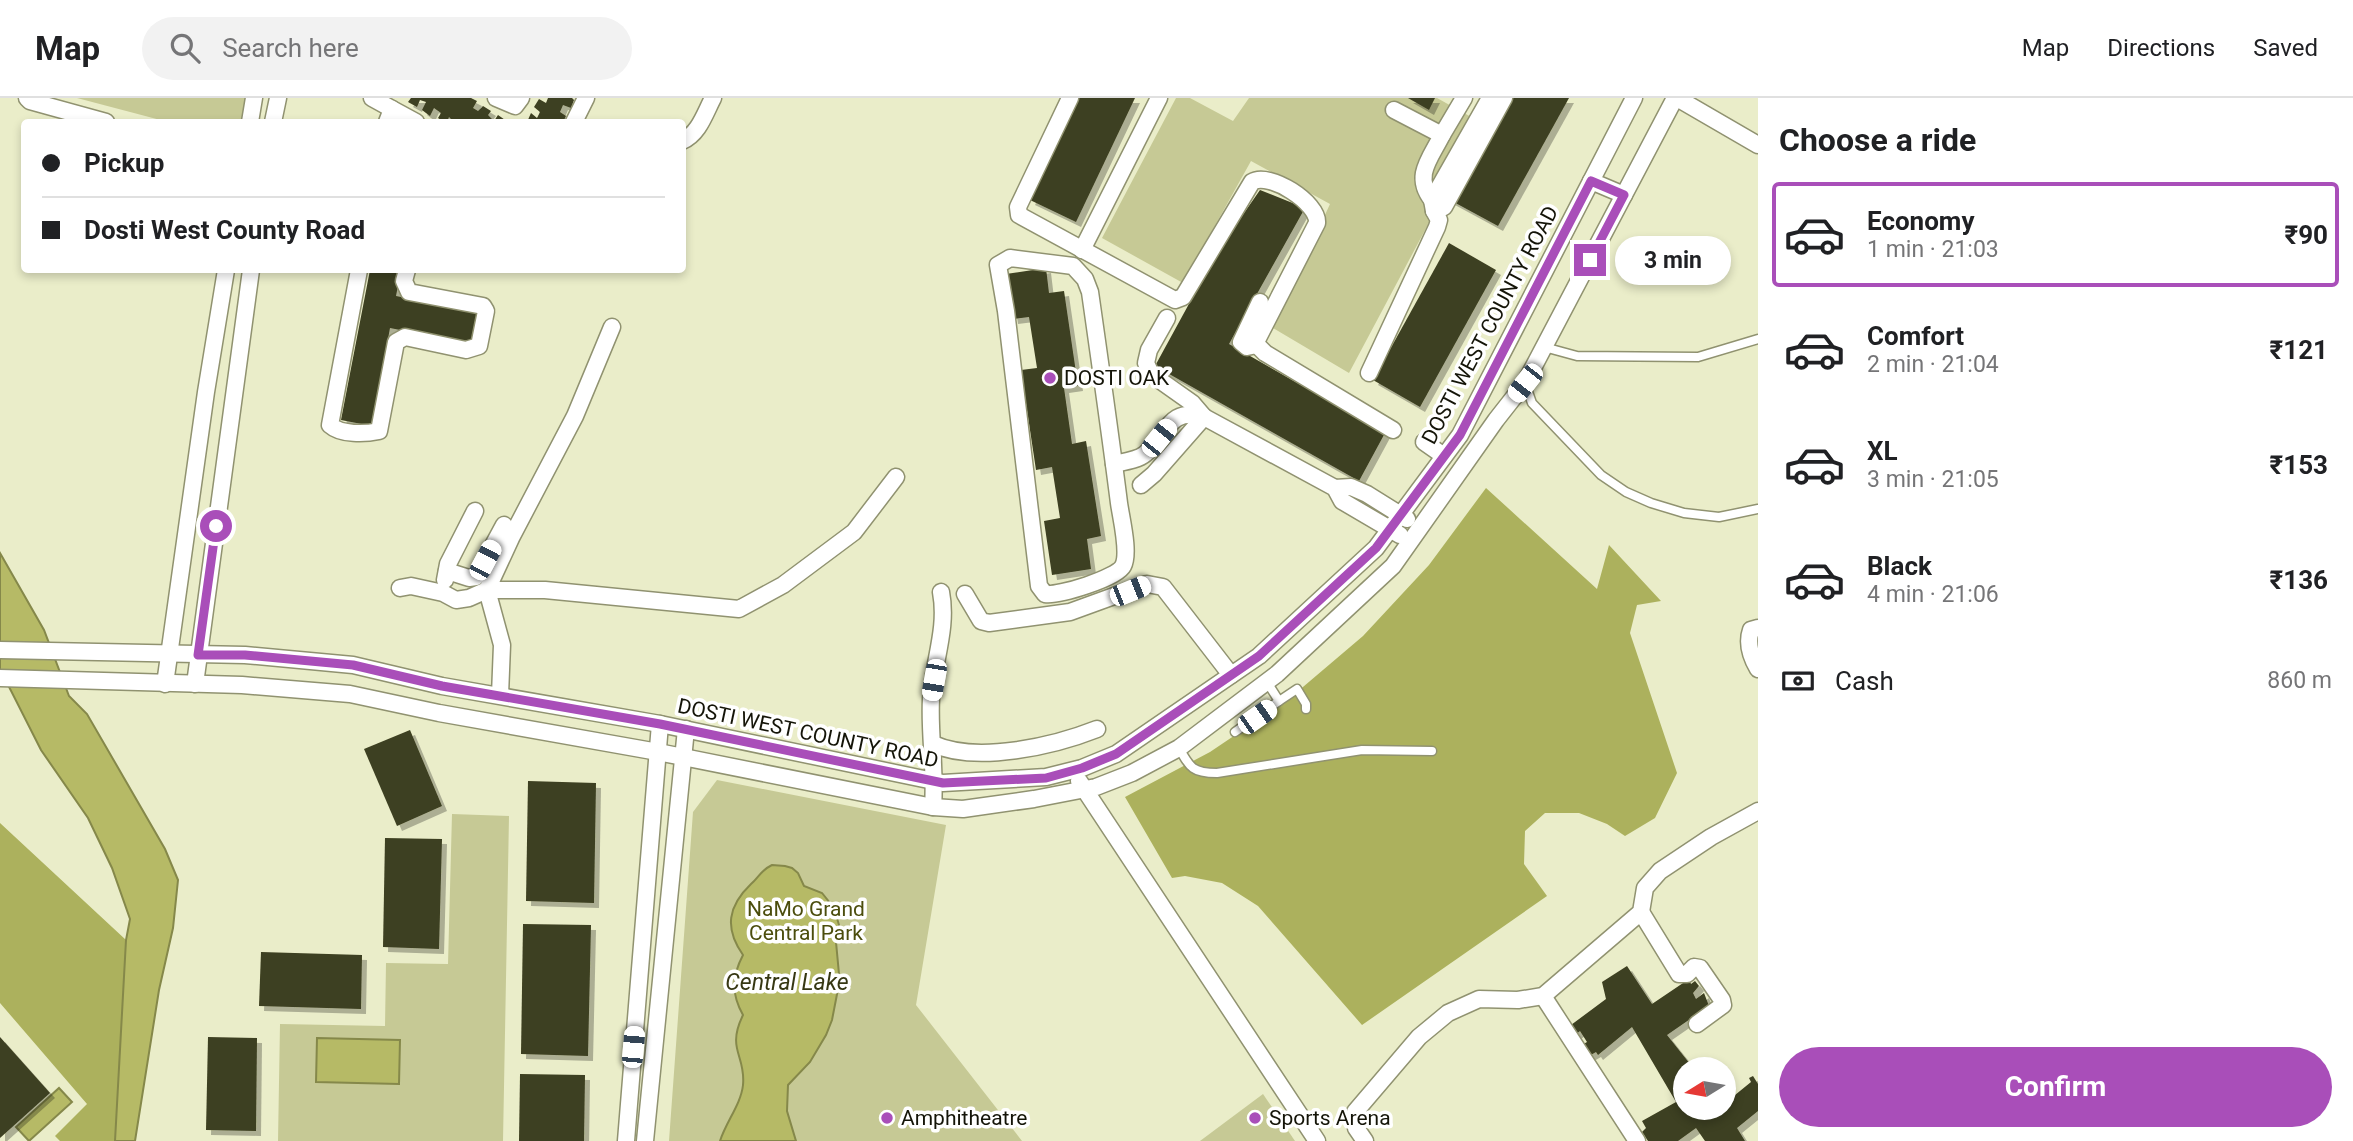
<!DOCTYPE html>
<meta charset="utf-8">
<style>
body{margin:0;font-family:Roboto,sans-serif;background:#f2f2f2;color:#202124;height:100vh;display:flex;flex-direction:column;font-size:26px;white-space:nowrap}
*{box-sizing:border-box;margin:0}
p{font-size:23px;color:#757577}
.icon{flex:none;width:38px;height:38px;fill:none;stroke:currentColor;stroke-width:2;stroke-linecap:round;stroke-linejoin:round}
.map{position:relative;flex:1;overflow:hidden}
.details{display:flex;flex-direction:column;background:#fff;width:595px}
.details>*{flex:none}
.banner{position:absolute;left:21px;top:21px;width:665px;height:154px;border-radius:7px;box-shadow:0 4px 10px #0003;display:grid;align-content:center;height:154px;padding:0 21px;background:#fff}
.needle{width:46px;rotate:259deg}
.buttons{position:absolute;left:1673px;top:959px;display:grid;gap:14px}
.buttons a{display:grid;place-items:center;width:63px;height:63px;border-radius:50%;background:#fff;box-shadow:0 4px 10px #0003;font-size:35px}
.end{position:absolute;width:32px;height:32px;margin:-16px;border:9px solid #a94eb9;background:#fff;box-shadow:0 0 0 4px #fff}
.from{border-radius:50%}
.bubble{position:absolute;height:49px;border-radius:24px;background:#fff;box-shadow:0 4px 10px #0003;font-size:23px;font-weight:700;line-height:49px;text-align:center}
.car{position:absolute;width:21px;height:42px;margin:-21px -10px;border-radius:9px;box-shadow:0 0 5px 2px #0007;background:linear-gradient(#fff 24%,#345 0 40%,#fff 0 76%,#345 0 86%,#fff 0)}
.banner b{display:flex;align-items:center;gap:24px;height:66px;font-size:26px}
.banner b+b{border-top:2px solid #e0e0e0}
.banner i{width:18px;height:18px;background:#202124}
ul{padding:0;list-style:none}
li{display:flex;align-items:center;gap:21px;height:105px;margin:0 14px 10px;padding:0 7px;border:4px solid transparent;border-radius:7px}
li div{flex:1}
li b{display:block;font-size:26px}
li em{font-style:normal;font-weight:700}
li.current{border-color:#a94eb9}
li>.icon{width:63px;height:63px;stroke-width:1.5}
h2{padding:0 21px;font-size:32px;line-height:84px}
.pay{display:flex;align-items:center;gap:18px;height:77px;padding:0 21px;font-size:26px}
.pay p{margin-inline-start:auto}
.primary-button{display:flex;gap:14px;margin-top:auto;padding:14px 21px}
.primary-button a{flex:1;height:80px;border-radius:42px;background:#a94eb9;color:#fff;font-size:28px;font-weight:700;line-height:80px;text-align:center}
header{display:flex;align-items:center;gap:42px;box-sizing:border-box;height:98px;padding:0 35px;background:#fff;border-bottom:2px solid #e0e0e0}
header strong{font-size:33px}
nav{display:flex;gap:38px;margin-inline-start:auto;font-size:24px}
.search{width:490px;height:63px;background:#f2f2f2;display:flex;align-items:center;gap:18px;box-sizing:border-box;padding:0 24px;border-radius:38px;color:#757577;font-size:26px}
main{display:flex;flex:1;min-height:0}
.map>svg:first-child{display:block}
.green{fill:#c6c995}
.forest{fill:#acb15d}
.water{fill:#b6ba66;stroke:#85884a;stroke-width:2}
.building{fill:#3d3f20;filter:url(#shadow)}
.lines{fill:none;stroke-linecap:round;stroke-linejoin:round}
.lane-casing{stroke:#909270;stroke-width:11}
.street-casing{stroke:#909270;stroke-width:19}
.lane{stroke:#fff;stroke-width:8}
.street{stroke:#fff;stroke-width:16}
.route{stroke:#a94eb9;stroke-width:9}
.poi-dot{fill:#a94eb9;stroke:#fff;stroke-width:2.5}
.labels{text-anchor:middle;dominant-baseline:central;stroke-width:7;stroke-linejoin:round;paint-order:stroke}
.street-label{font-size:21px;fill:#141408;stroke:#fff}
.poi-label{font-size:21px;fill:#141408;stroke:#fff;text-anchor:start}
.park-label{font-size:21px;fill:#4b4d0d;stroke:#fff}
.water-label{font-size:23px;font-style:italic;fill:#363713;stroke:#fff}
</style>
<header>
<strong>Map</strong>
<div class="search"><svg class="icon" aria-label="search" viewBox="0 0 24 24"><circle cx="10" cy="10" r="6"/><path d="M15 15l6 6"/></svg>Search here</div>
<nav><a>Map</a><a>Directions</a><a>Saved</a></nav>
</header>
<main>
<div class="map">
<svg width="1758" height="1043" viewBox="0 0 1758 1043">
<defs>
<filter id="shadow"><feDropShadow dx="5" dy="5" stdDeviation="0" flood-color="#0004"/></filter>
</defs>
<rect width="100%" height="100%" fill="#eaedc9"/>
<g class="green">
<path d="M 77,0 L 257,0 L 252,24 L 168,24 Z"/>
<path d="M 1176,0 L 1190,0 L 1233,23 L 1249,0 L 1437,0 L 1482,25 L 1349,275 L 1273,230 L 1330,106 L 1251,63 L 1183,185 L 1102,140 Z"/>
<path d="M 717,682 L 946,727 L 916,907 L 1022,1043 L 669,1043 L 693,714 Z"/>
<path d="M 452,716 L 509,718 L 503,1043 L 278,1043 L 280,926 L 385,928 L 386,865 L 448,866 Z"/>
<path d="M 1263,996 L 1295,1043 L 1200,1043 Z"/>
</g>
<g class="forest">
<path d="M 1486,390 L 1597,491 L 1609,447 L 1661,503 L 1637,507 L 1630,535 L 1677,675 L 1655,720 L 1625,738 L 1607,726 L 1579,715 L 1545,715 L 1525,733 L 1524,766 L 1547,798 L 1362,927 L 1258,808 L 1222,785 L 1185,778 L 1172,780 L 1125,699 L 1210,654 L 1290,600 L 1363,538 L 1429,467 Z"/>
<path d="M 0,725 L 126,842 L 115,1043 L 60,1043 L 55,1038 L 87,1006 L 0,905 Z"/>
</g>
<g class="water">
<path d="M 0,455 L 44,532 L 69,598 L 87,616 L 165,751 L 178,782 L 173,830 L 159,892 L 135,1043 L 115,1043 L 126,842 L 130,821 L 112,770 L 88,720 L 41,652 L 0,571 Z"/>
<path d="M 772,767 L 785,768 L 792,770 L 798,775 L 804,788 L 822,795 L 834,810 L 839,827 L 836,844 L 839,876 L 838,891 L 832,922 L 826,937 L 810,964 L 788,987 L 787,1013 L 796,1043 L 720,1043 C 726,1024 741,1006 743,987 C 746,957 726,952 743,917 C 731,896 732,878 743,857 C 724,830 728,808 751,786 C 759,779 761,772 772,767 Z"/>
<path d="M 317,940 L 400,942 L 399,986 L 316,984 Z"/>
<path d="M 59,990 L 72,1004 L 29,1043 L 16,1029 Z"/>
</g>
<g class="building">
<path d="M 411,0 L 471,0 L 477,3 L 473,10 L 478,13 L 483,8 L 491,13 L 488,17 L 494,23 L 498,17 L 508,24 L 454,24 L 449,19 L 447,24 L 444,24 L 438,20 L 441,15 L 434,10 L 430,18 L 422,12 L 426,4 L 420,2 L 417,9 L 408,4 Z"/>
<path d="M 548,0 L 572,0 L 574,2 L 571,10 L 563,7 L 560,14 L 566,18 L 563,24 L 556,21 L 554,24 L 527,24 L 531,15 L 537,20 L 540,14 L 534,9 L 539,1 L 546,5 Z"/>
<path d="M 1079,0 L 1135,0 L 1076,124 L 1030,102 Z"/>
<path d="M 1408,0 L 1435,0 L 1429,12 Z"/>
<path d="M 1507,0 L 1569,0 L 1498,128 L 1450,102 Z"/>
<path d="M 1260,92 L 1305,110 L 1229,246 L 1385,335 L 1359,383 L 1155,268 L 1219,151 Z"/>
<path d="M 1449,145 L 1496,172 L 1420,309 L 1373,282 Z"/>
<path d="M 1046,170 L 1049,195 L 1064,193 L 1078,288 L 1064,290 L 1072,346 L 1086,343 L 1101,438 L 1087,441 L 1091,471 L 1052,477 L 1044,423 L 1060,420 L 1052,369 L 1036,372 L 1021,272 L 1037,270 L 1029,219 L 1013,221 L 1006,176 Z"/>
<path d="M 370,172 L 401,172 L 396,198 L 483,215 L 477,247 L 390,230 L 372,328 L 341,322 Z"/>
<path d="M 410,632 L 442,708 L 397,728 L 364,651 Z"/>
<path d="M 528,683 L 596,685 L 594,805 L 526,803 Z"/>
<path d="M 385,740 L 442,741 L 439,851 L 383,849 Z"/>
<path d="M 523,826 L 591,827 L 588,958 L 521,956 Z"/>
<path d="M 261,854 L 362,857 L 361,911 L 259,908 Z"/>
<path d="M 1627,868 L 1652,906 L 1689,881 L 1691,886 L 1695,883 L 1699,888 L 1693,895 L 1696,901 L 1704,895 L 1709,908 L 1667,937 L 1694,971 L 1685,971 L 1685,1010 L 1724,1010 L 1724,1006 L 1751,984 L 1749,980 L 1753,978 L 1758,986 L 1758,1013 L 1737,1030 L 1745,1043 L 1705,1043 L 1696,1030 L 1678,1043 L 1648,1043 L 1642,1034 L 1646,1030 L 1642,1023 L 1676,1004 L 1632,929 L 1598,957 L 1596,954 L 1589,958 L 1582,947 L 1587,944 L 1580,933 L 1575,937 L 1571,927 L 1606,901 L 1602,884 Z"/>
<path d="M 0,939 L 50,995 L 0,1040 Z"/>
<path d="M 208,939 L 257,940 L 256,1033 L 206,1032 Z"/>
<path d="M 520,976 L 585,977 L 584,1043 L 519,1043 Z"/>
</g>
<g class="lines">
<defs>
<g id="lane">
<path d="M 1544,249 L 1577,258 L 1698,259 L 1758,241"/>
<path d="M 1525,285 L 1532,305 L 1601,377 L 1626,394 L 1651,405 L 1684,415 L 1719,419 L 1758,411"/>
<path d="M 1279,603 L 1297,591 L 1306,606 L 1306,611"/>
<path d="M 1235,634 L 1279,603 L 1267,584"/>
<path d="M 1179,650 C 1190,670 1193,675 1217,675 L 1362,652 L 1432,653"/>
</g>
<g id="street">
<path d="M 27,0 L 30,3 L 106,24"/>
<path d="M 372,0 L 392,11"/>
<path d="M 496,0 L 515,8 L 521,0"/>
<path d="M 1070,0 L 1018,109 L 1019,117 L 1175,202 L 1183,199 L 1252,84 C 1269,73 1319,105 1317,125 L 1257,242 L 1257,247 L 1265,255 L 1393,332"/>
<path d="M 1677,0 L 1758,47"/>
<path d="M 1394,12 L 1442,37 C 1430,61 1413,78 1432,102"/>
<path d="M 250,24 L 254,0"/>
<path d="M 273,24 L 278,0"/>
<path d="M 387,24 L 392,11 L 416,24"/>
<path d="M 574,24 L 586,0"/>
<path d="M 1442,37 L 1464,0"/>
<path d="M 682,43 C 699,36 705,15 713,0"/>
<path d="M 1591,83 L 1624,97"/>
<path d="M 1434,113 L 1444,109 L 1504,0"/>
<path d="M 1082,152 L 1159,0"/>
<path d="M 1010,160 L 1073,168 L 1085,181 L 1090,194 C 1100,264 1110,334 1119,405 C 1121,420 1130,455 1123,468 C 1117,480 1059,498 1045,496 L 1039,488 L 1006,213 L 998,167 Z"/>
<path d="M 359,172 L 330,327 C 341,337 365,336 379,333 L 396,244 L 405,239 L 466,252 L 479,248 L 486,213 L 483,208 L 409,194 L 404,183 L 407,172"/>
<path d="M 1167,220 L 1149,252 L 1146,265 L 1151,276 L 1192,305 L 1204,319"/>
<path d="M 1257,247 L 1247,249 L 1241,244 L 1260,204"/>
<path d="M 1369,275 L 1437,129 L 1439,122 L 1434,113 L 1432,102 L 1490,0"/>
<path d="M 1424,344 L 1444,358"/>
<path d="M 1114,366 C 1123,364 1138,362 1145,356 C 1167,338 1168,308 1204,319 L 1335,390 L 1342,403 L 1400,437"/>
<path d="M 1141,387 L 1154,376 L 1204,319"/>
<path d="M 1335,390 L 1351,389 L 1367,396 L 1407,421"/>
<path d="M 447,473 L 469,480 L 476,479 L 504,427"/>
<path d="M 445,482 L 448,466 L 475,413"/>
<path d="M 400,490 L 411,488 L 443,495 L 456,502 L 469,500 L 487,492 L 545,492 L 739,511 L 783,487 L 854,434 L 896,379"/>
<path d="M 965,496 L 981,523 L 989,525 L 1070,514 L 1147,486 L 1163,489 L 1231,577"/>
<path d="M 1758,530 L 1751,532 C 1746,546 1751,559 1758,571"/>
<path d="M 0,552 L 245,557 L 353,567 L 442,588 L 660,626 L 943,685 L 1046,679 L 1082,670 L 1116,656 L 1259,558 L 1376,450 L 1460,337 L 1634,0"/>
<path d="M 0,580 L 242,587 L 350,596 L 439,615 L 658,654 L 933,709 L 963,711 L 1034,701 L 1096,689 L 1132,675 L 1179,650 L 1277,576 L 1393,468 L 1496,322 L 1525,285 L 1675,0"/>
<path d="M 165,586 L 206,294 L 226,172"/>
<path d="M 195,586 L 251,172"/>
<path d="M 500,597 L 502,547 L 487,492 L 512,438 L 575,318 L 612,229"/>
<path d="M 933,646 C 977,666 1054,648 1097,631"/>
<path d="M 1079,683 L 1317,1043"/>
<path d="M 933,709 C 936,672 929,637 931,601 C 933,564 948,531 941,494"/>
<path d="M 1641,814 L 1679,876 L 1687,876 L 1694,869 L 1700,870 L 1722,902 L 1723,907 L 1697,926"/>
<path d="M 1543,898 L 1637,1043"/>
<path d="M 626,1043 L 660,626"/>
<path d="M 645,1043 L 686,631"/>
<path d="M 1365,1043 L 1356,1030 L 1355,1014 L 1419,939 L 1448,915 L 1479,901 L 1518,902 L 1543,898 L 1641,814 L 1645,790 L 1660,773 L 1711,739 L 1758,713"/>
</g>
</defs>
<use href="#lane" class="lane-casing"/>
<use href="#street" class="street-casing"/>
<use href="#lane" class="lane"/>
<use href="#street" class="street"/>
</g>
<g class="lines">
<path class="route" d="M 216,428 L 198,557 L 245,557 L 353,567 L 442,588 L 660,626 L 943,685 L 1046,680 L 1082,670 L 1116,656 L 1259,558 L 1376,450 L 1460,337 L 1591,83 L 1624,97 L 1590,162"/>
</g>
<g class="poi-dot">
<circle cx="1050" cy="280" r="7"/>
<circle cx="887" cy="1020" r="7"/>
<circle cx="1255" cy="1020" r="7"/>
</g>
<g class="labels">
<g class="street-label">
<text transform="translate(1490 227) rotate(-62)">DOSTI WEST COUNTY ROAD</text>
<text transform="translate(808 635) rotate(12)">DOSTI WEST COUNTY ROAD</text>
</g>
<g class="poi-label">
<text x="1064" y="280">DOSTI OAK</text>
<text x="901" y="1020">Amphitheatre</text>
<text x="1269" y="1020">Sports Arena</text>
</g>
<g class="park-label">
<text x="806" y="811">NaMo Grand<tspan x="806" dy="24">Central Park</tspan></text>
</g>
<g class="water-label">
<text x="787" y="884">Central Lake</text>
</g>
</g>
</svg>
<div class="buttons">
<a><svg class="needle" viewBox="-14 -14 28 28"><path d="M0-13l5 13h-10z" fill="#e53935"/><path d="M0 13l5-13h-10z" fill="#757577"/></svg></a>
</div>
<i class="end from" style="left:216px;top:428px"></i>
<i class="end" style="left:1590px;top:162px"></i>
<div class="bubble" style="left:1615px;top:138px;width:116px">3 min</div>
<i class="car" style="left:1525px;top:285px;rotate:218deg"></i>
<i class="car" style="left:1159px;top:340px;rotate:39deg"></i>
<i class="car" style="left:485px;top:462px;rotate:28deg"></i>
<i class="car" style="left:1130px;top:493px;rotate:68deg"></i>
<i class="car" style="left:934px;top:582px;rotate:190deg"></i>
<i class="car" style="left:1257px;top:619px;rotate:55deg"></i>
<i class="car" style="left:633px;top:949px;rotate:5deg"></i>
<div class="banner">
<b><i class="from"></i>Pickup</b>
<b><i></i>Dosti West County Road</b>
</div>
</div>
<section class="details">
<h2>Choose a ride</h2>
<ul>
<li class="current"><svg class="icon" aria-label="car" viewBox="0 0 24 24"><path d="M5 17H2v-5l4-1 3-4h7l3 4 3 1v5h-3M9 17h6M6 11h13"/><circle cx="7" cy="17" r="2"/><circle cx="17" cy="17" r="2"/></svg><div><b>Economy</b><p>1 min · 21:03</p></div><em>₹90</em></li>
<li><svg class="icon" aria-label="car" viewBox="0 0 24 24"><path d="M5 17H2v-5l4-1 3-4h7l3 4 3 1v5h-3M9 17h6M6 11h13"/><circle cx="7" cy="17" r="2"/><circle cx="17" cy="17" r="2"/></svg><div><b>Comfort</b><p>2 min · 21:04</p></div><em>₹121</em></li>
<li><svg class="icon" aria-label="car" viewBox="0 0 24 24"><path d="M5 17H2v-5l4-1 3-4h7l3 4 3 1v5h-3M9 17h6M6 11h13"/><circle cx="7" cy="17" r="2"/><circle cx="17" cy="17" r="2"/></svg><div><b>XL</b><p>3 min · 21:05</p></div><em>₹153</em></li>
<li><svg class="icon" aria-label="car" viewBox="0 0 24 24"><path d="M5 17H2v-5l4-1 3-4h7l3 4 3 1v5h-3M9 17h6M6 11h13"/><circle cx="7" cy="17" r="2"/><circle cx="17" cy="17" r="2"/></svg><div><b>Black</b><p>4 min · 21:06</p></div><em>₹136</em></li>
</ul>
<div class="pay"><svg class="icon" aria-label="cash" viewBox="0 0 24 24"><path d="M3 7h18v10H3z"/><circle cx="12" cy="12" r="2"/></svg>Cash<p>860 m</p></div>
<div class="primary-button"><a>Confirm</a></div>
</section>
</main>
